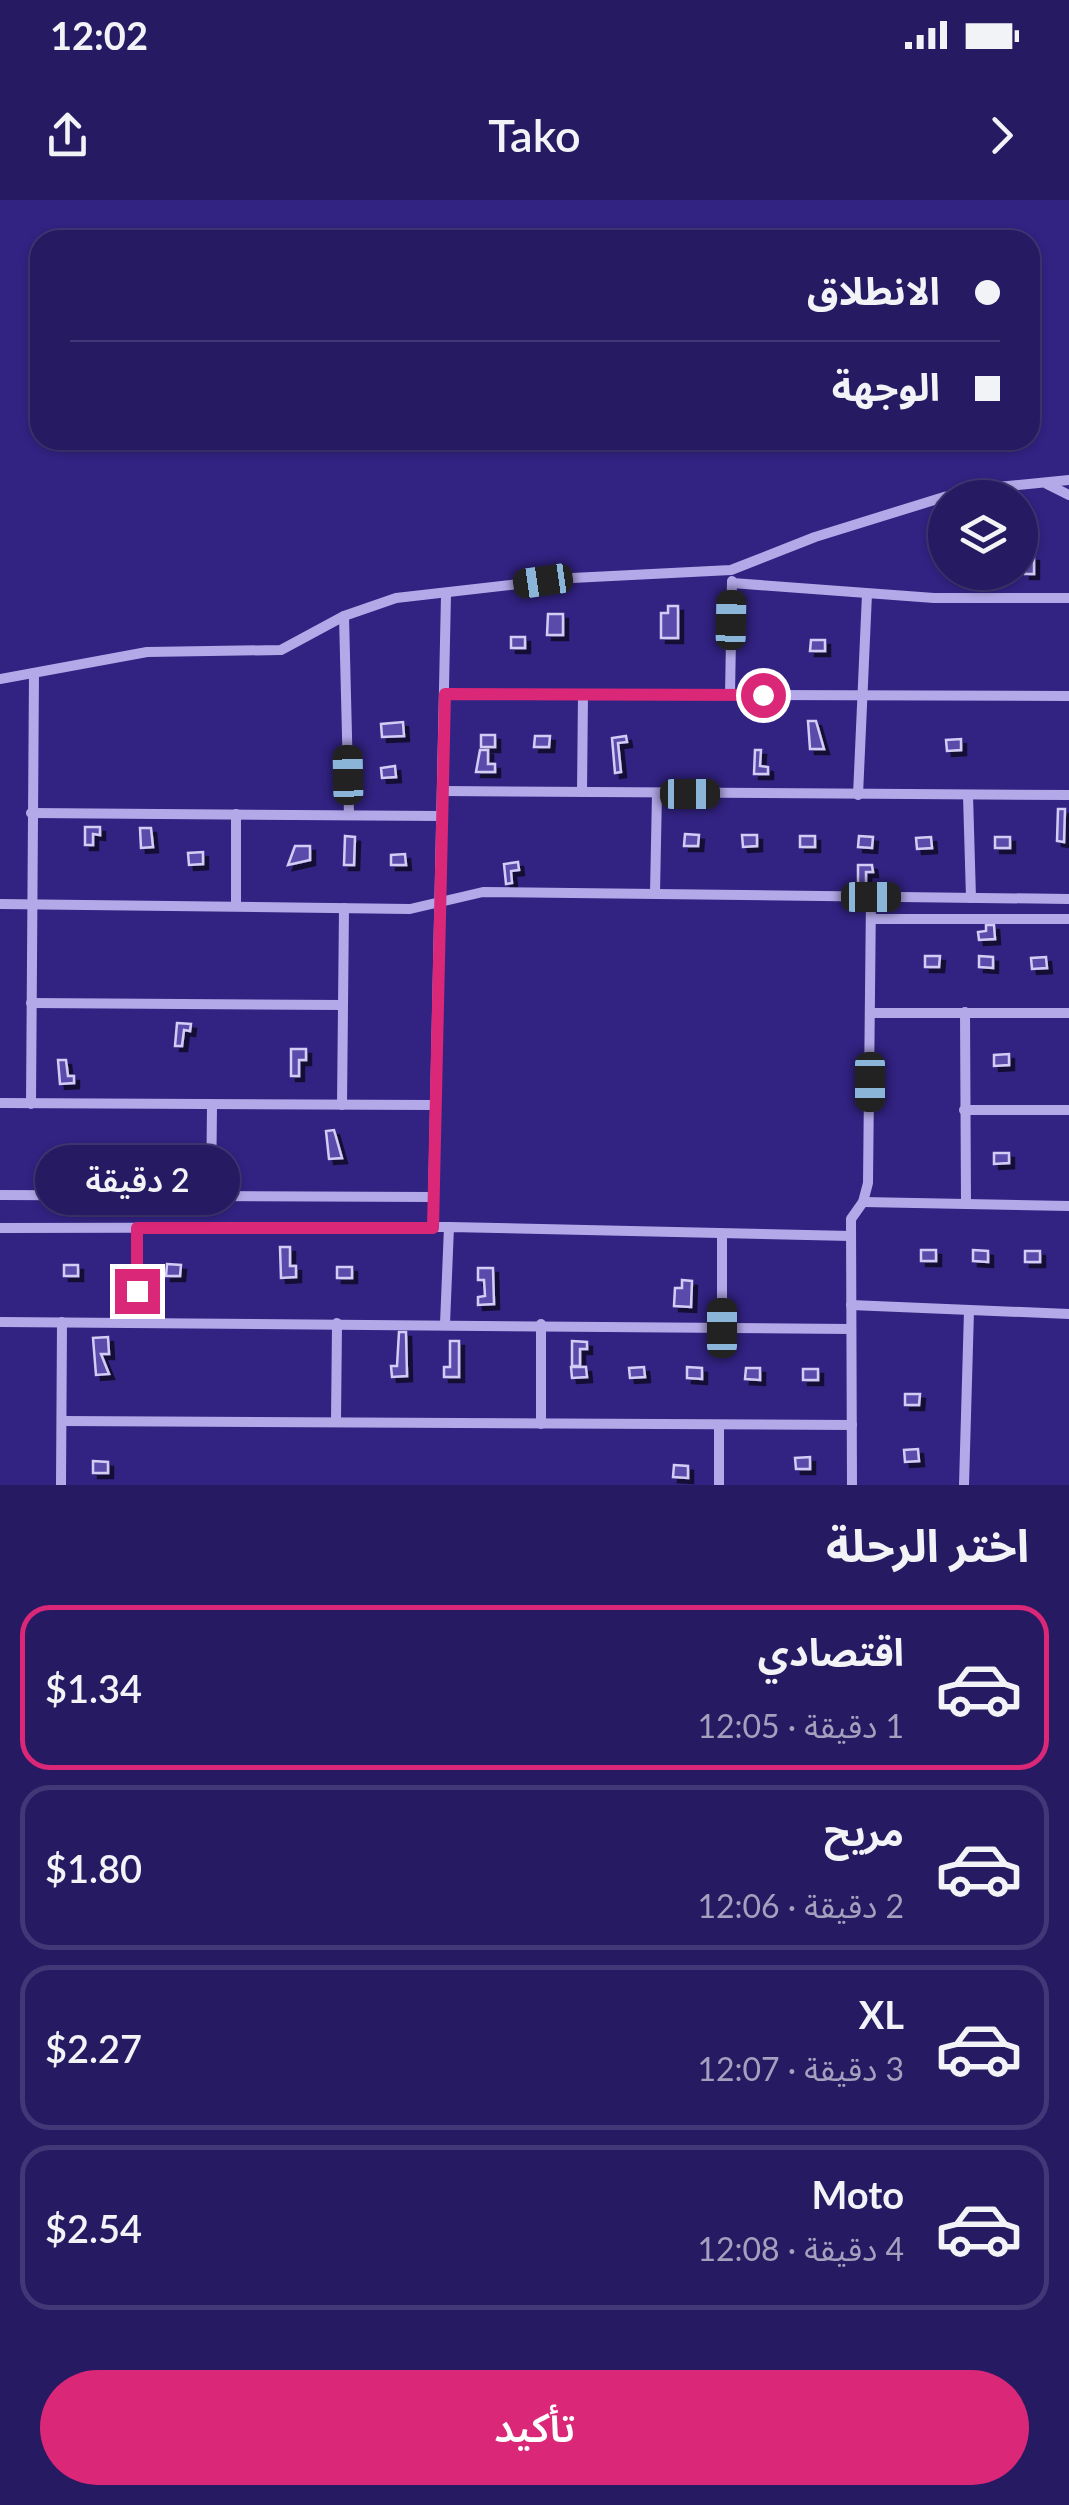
<!DOCTYPE html>
<html lang="ar">
<meta charset="utf-8">
<style>
body{margin:0;font-family:Lato,"Noto Sans Arabic",sans-serif;background:#2e2368;color:#f1f3f6;direction:rtl;height:100vh;display:flex;flex-direction:column;font-size:38px;white-space:nowrap}
*{box-sizing:border-box;margin:0}
p{font-size:32px;color:#a4a1be}
.icon{flex:none;width:55px;height:55px;fill:none;stroke:currentColor;stroke-width:2;stroke-linecap:round;stroke-linejoin:round}
.map{position:relative;height:1285px;overflow:hidden;direction:ltr}
.details{display:flex;flex-direction:column;background:#261a62;flex:1}
.details>*{flex:none}
.top-card{position:absolute;left:30px;top:30px;width:1010px;height:220px;border-radius:30px;box-shadow:0 2px 8px #0004,0 0 0 2px #423877;direction:rtl;display:grid;align-content:center;height:220px;padding:0 40px;background:#261a62}
.tools{position:absolute;left:928px;top:280px;display:grid;gap:20px}
.tools a{display:grid;place-items:center;width:110px;height:110px;border-radius:50%;background:#261a62;box-shadow:0 2px 8px #0004,0 0 0 2px #423877;font-size:50px}
.end{position:absolute;width:45px;height:45px;margin:-22px;border:12px solid #db2777;background:#fff;box-shadow:0 0 0 5px #fff}
.from{border-radius:50%}
.bubble{position:absolute;height:70px;border-radius:35px;background:#261a62;box-shadow:0 2px 8px #0004,0 0 0 2px #423877;font-size:32px;font-weight:600;line-height:70px;text-align:center;direction:rtl}
.car{position:absolute;width:30px;height:60px;margin:-30px -15px;border-radius:12px;box-shadow:0 0 8px 2px #0007;background:linear-gradient(#222 24%,#8ab4d8 0 40%,#222 0 76%,#8ab4d8 0 86%,#222 0)}
.top-card b{display:flex;align-items:center;gap:35px;height:95px;font-size:38px}
.top-card b+b{border-top:2px solid #423877}
.top-card i{width:25px;height:25px;background:#f1f3f6}
ul{padding:0;list-style:none}
li{display:flex;align-items:center;gap:30px;height:165px;margin:0 20px 15px;padding:0 20px;border:5px solid #423877;border-radius:30px}
li div{flex:1}
li b{display:block;font-size:38px}
li em{font-style:normal;font-weight:600}
li.active{border-color:#db2777}
li>.icon{width:90px;height:90px;stroke-width:1.5}
h2{padding:0 40px;font-size:45px;line-height:120px}
.action{display:flex;gap:20px;margin-top:auto;padding:20px 40px}
.action a{flex:1;height:115px;border-radius:60px;background:#db2777;color:#fff;font-size:40px;font-weight:600;line-height:115px;text-align:center}
.status{display:flex;justify-content:space-between;align-items:center;height:70px;padding:0 50px;background:#261a62;direction:ltr}
.status svg{height:28px;fill:currentColor}
header{display:flex;justify-content:space-between;align-items:center;height:130px;padding:0 40px;background:#261a62;font-size:45px;font-weight:600}
.map>svg:first-child{display:block}
.building{fill:#5a4bab;stroke:#d3cdf6;stroke-width:2.5;filter:url(#shadow)}
.lines{fill:none;stroke-linecap:round;stroke-linejoin:round}
.minor{stroke:#b3a9e8;stroke-width:10}
.route{stroke:#db2777;stroke-width:12}
</style>
<div class="status"><b>12:02</b><svg viewBox="0 0 49 12"><path d="M0 12V9h3v3zM5 12V6h3v6zM10 12V3h3v9zM15 12V0h3v12zM26 1h20v11H26zM47 4h2v5h-2z"/></svg></div>
<header><svg class="icon" aria-label="forward" viewBox="0 0 24 24"><path d="M9 5l7 7-7 7"/></svg>Tako<svg class="icon" aria-label="share" viewBox="0 0 24 24"><path d="M12 15V3M7 8l5-5 5 5M5 13v7h14v-7"/></svg></header>
<div class="map">
<svg width="1069" height="1285" viewBox="0 0 1069 1285">
<defs>
<filter id="shadow"><feDropShadow dx="5" dy="5" stdDeviation="0" flood-color="#0009"/></filter>
</defs>
<rect width="100%" height="100%" fill="#322282"/>
<g class="building">
<rect x="1025" y="356" width="9" height="18"/>
<path d="M 668,406 L 678,406 L 678,438 L 661,438 L 661,413 L 668,413 Z"/>
<path d="M 548,414 L 563,414 L 563,435 L 547,435 Z"/>
<rect x="511" y="437" width="14" height="11"/>
<path d="M 811,440 L 825,440 L 825,451 L 810,451 Z"/>
<path d="M 808,521 L 816,521 L 824,549 L 810,549 Z"/>
<path d="M 403,522 L 404,536 L 382,537 L 381,524 Z"/>
<rect x="481" y="535" width="14" height="12"/>
<path d="M 535,536 L 550,536 L 549,547 L 534,547 Z"/>
<path d="M 626,536 L 627,542 L 618,543 L 621,572 L 615,573 L 612,538 Z"/>
<path d="M 961,539 L 961,550 L 947,551 L 946,540 Z"/>
<path d="M 480,550 L 488,550 L 488,564 L 495,564 L 495,572 L 476,572 Z"/>
<path d="M 755,550 L 761,550 L 760,566 L 768,567 L 768,574 L 754,574 Z"/>
<path d="M 395,566 L 396,577 L 382,578 L 381,568 Z"/>
<path d="M 1058,609 L 1065,609 L 1064,642 L 1057,641 Z"/>
<path d="M 85,627 L 100,627 L 100,635 L 93,634 L 93,645 L 85,645 Z"/>
<path d="M 140,628 L 151,628 L 153,647 L 141,648 Z"/>
<path d="M 685,634 L 699,635 L 698,646 L 684,646 Z"/>
<path d="M 742,635 L 757,635 L 757,646 L 743,647 Z"/>
<path d="M 345,636 L 355,637 L 354,665 L 344,665 Z"/>
<rect x="800" y="636" width="15" height="11"/>
<path d="M 859,636 L 873,637 L 872,648 L 858,647 Z"/>
<path d="M 931,637 L 932,648 L 917,649 L 916,638 Z"/>
<rect x="995" y="637" width="15" height="11"/>
<path d="M 295,646 L 310,646 L 310,660 L 288,665 Z"/>
<path d="M 203,652 L 203,664 L 189,665 L 188,653 Z"/>
<path d="M 405,654 L 406,665 L 391,665 L 391,655 Z"/>
<path d="M 518,662 L 519,670 L 511,671 L 512,683 L 506,684 L 504,664 Z"/>
<path d="M 858,665 L 872,665 L 873,672 L 866,672 L 866,687 L 858,687 Z"/>
<path d="M 986,725 L 994,725 L 995,739 L 979,740 L 978,732 L 986,731 Z"/>
<path d="M 925,756 L 940,756 L 939,767 L 925,767 Z"/>
<path d="M 979,756 L 993,757 L 993,768 L 979,767 Z"/>
<path d="M 1046,757 L 1047,768 L 1032,769 L 1031,758 Z"/>
<path d="M 177,823 L 191,824 L 190,831 L 184,830 L 182,846 L 175,846 Z"/>
<path d="M 291,849 L 306,849 L 306,860 L 299,860 L 299,876 L 291,876 Z"/>
<path d="M 1009,854 L 1009,865 L 994,866 L 994,855 Z"/>
<path d="M 58,860 L 66,860 L 68,876 L 74,876 L 74,883 L 60,884 Z"/>
<path d="M 334,930 L 342,958 L 329,959 L 326,931 Z"/>
<path d="M 105,945 L 120,945 L 119,957 L 104,956 Z"/>
<path d="M 994,953 L 1009,953 L 1009,963 L 994,964 Z"/>
<path d="M 280,1047 L 290,1047 L 290,1066 L 296,1066 L 296,1077 L 281,1078 Z"/>
<rect x="921" y="1050" width="15" height="11"/>
<path d="M 973,1050 L 988,1051 L 988,1062 L 973,1061 Z"/>
<rect x="1025" y="1051" width="15" height="11"/>
<path d="M 167,1064 L 181,1065 L 180,1076 L 166,1076 Z"/>
<rect x="64" y="1065" width="14" height="11"/>
<rect x="337" y="1067" width="15" height="11"/>
<path d="M 478,1068 L 493,1068 L 494,1104 L 478,1105 L 478,1097 L 485,1096 L 484,1080 L 478,1080 Z"/>
<path d="M 682,1080 L 692,1081 L 691,1107 L 674,1106 L 675,1088 L 682,1088 Z"/>
<path d="M 399,1132 L 406,1132 L 407,1176 L 392,1177 L 391,1166 L 397,1166 Z"/>
<path d="M 108,1137 L 109,1154 L 101,1154 L 109,1174 L 96,1175 L 93,1138 Z"/>
<path d="M 450,1141 L 459,1141 L 459,1177 L 444,1177 L 444,1167 L 450,1167 Z"/>
<path d="M 572,1141 L 587,1142 L 587,1149 L 580,1149 L 580,1166 L 572,1166 Z"/>
<path d="M 571,1167 L 586,1167 L 587,1177 L 572,1178 Z"/>
<path d="M 644,1167 L 645,1177 L 630,1178 L 629,1168 Z"/>
<path d="M 687,1167 L 702,1168 L 702,1179 L 687,1178 Z"/>
<path d="M 746,1168 L 760,1168 L 760,1180 L 745,1179 Z"/>
<rect x="803" y="1169" width="15" height="11"/>
<path d="M 905,1194 L 920,1194 L 919,1205 L 905,1205 Z"/>
<path d="M 918,1249 L 919,1261 L 905,1262 L 904,1250 Z"/>
<path d="M 810,1257 L 810,1269 L 796,1269 L 795,1258 Z"/>
<path d="M 93,1261 L 108,1262 L 108,1273 L 93,1273 Z"/>
<path d="M 674,1265 L 688,1266 L 688,1278 L 673,1277 Z"/>
</g>
<g class="lines">
<g class="minor">
<path d="M 1047,284 L 1069,295"/>
<path d="M 732,383 L 934,398 L 1069,398"/>
<path d="M 344,416 L 349,615"/>
<path d="M 0,479 L 147,452 L 281,450 L 344,416 L 396,398 L 572,378 L 731,370 L 815,337 L 944,297 L 997,287 L 1069,280"/>
<path d="M 445,494 L 1069,496"/>
<path d="M 730,495 L 732,381"/>
<path d="M 443,591 L 1069,595"/>
<path d="M 582,592 L 583,494"/>
<path d="M 858,595 L 867,394"/>
<path d="M 968,595 L 971,698"/>
<path d="M 31,613 L 442,616"/>
<path d="M 655,693 L 657,593"/>
<path d="M 0,704 L 410,709 L 483,692 L 1069,699"/>
<path d="M 236,706 L 236,614"/>
<path d="M 871,719 L 1069,719"/>
<path d="M 31,803 L 343,805"/>
<path d="M 965,812 L 966,1004"/>
<path d="M 870,813 L 1069,813"/>
<path d="M 0,903 L 433,905"/>
<path d="M 31,904 L 34,473"/>
<path d="M 342,905 L 344,708"/>
<path d="M 964,910 L 1069,910"/>
<path d="M 0,995 L 433,997 L 446,395"/>
<path d="M 211,998 L 212,906"/>
<path d="M 863,1002 L 1069,1006"/>
<path d="M 0,1028 L 449,1027"/>
<path d="M 137,1028 L 137,1123"/>
<path d="M 433,1028 L 433,997"/>
<path d="M 722,1034 L 722,1128"/>
<path d="M 851,1105 L 1069,1114"/>
<path d="M 0,1122 L 851,1129"/>
<path d="M 445,1124 L 449,1027 L 851,1036"/>
<path d="M 541,1124 L 541,1224"/>
<path d="M 62,1221 L 852,1225"/>
<path d="M 336,1221 L 337,1123"/>
<path d="M 719,1225 L 719,1285"/>
<path d="M 61,1285 L 62,1122"/>
<path d="M 852,1285 L 851,1019 L 863,1002 L 868,983 L 871,697"/>
<path d="M 964,1285 L 969,1111"/>
</g>
</g>
<g class="lines">
<path class="route" d="M 137,1091 L 137,1028 L 433,1028 L 445,494 L 763,495"/>
</g>
</svg>
<div class="tools">
<a><svg class="icon" aria-label="layers" viewBox="0 0 24 24"><path d="M12 4l9 5-9 5-9-5zM3 14l9 5 9-5"/></svg></a>
</div>
<i class="end from" style="left:763px;top:495px"></i>
<i class="end" style="left:137px;top:1091px"></i>
<div class="bubble" style="left:35px;top:945px;width:205px">2 دقيقة</div>
<i class="car" style="left:543px;top:381px;rotate:262deg"></i>
<i class="car" style="left:731px;top:420px;rotate:1deg"></i>
<i class="car" style="left:348px;top:575px;rotate:359deg"></i>
<i class="car" style="left:690px;top:594px;rotate:90deg"></i>
<i class="car" style="left:871px;top:697px;rotate:90deg"></i>
<i class="car" style="left:870px;top:882px;rotate:180deg"></i>
<i class="car" style="left:722px;top:1128px;rotate:0deg"></i>
<div class="top-card">
<b><i class="from"></i>الانطلاق</b>
<b><i></i>الوجهة</b>
</div>
</div>
<section class="details">
<h2>اختر الرحلة</h2>
<ul>
<li class="active"><svg class="icon" aria-label="car" viewBox="0 0 24 24"><path d="M5 17H2v-5l4-1 3-4h7l3 4 3 1v5h-3M9 17h6M6 11h13"/><circle cx="7" cy="17" r="2"/><circle cx="17" cy="17" r="2"/></svg><div><b>اقتصادي</b><p>1 دقيقة · 12:05</p></div><em>$1.34</em></li>
<li><svg class="icon" aria-label="car" viewBox="0 0 24 24"><path d="M5 17H2v-5l4-1 3-4h7l3 4 3 1v5h-3M9 17h6M6 11h13"/><circle cx="7" cy="17" r="2"/><circle cx="17" cy="17" r="2"/></svg><div><b>مريح</b><p>2 دقيقة · 12:06</p></div><em>$1.80</em></li>
<li><svg class="icon" aria-label="car" viewBox="0 0 24 24"><path d="M5 17H2v-5l4-1 3-4h7l3 4 3 1v5h-3M9 17h6M6 11h13"/><circle cx="7" cy="17" r="2"/><circle cx="17" cy="17" r="2"/></svg><div><b>XL</b><p>3 دقيقة · 12:07</p></div><em>$2.27</em></li>
<li><svg class="icon" aria-label="car" viewBox="0 0 24 24"><path d="M5 17H2v-5l4-1 3-4h7l3 4 3 1v5h-3M9 17h6M6 11h13"/><circle cx="7" cy="17" r="2"/><circle cx="17" cy="17" r="2"/></svg><div><b>Moto</b><p>4 دقيقة · 12:08</p></div><em>$2.54</em></li>
</ul>
<div class="action"><a>تأكيد</a></div>
</section>
